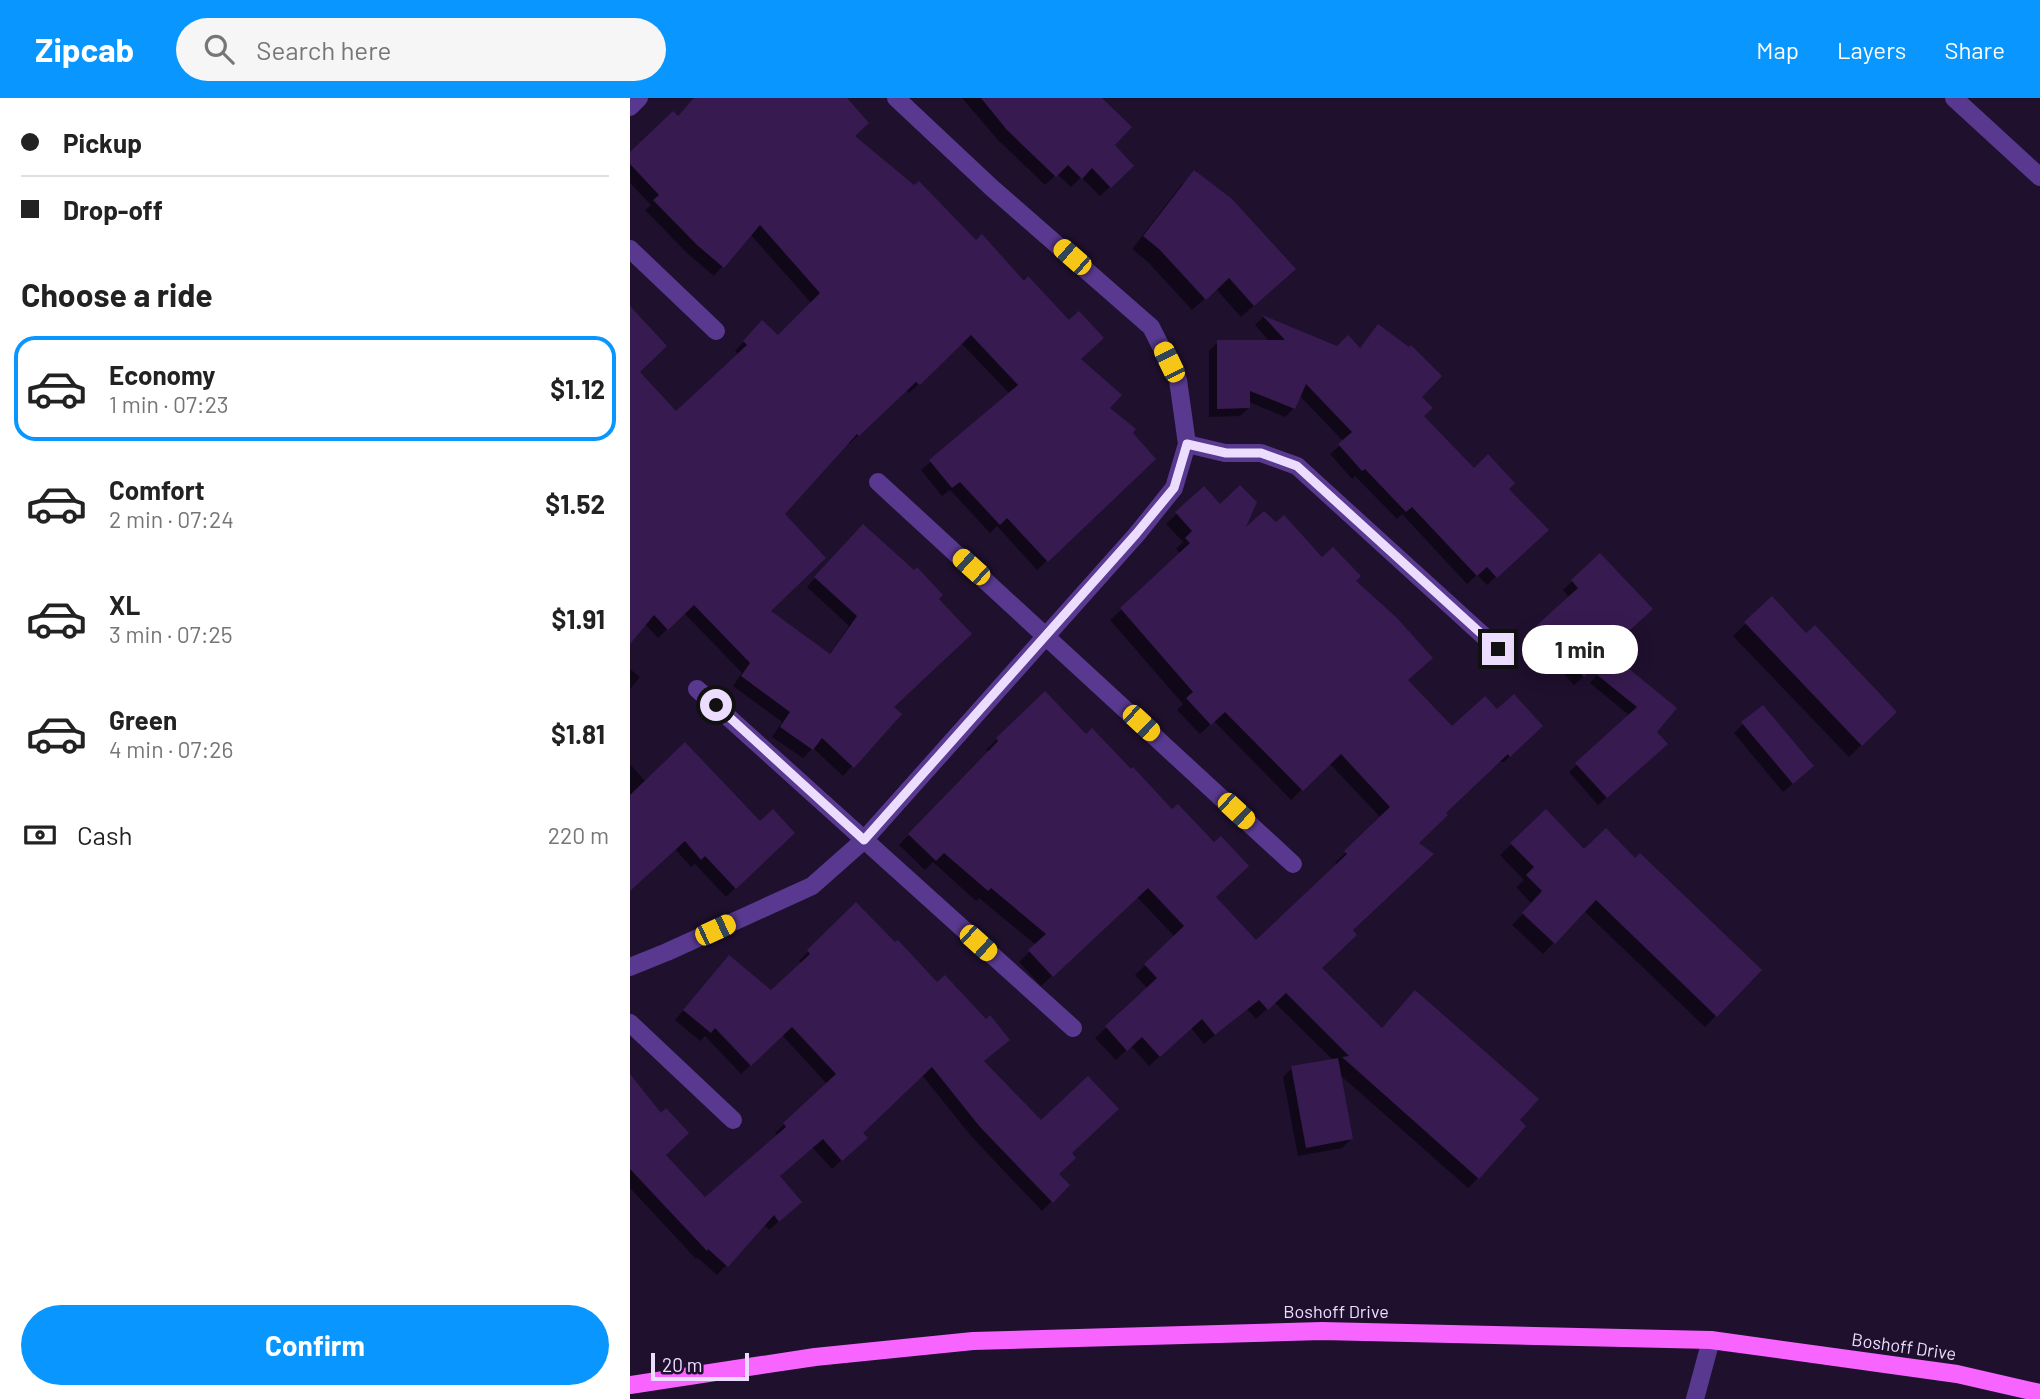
<!DOCTYPE html>
<meta charset="utf-8">
<style>
body{margin:0;font-family:Barlow,sans-serif;background:#f6f6f6;color:#222;height:100vh;display:flex;flex-direction:column;font-size:26px;white-space:nowrap}
*{box-sizing:border-box;margin:0}
p{font-size:23px;color:#767676}
.icon{flex:none;width:38px;height:38px;fill:none;stroke:currentColor;stroke-width:2;stroke-linecap:round;stroke-linejoin:round}
.map{position:relative;flex:1;overflow:hidden}
.details{display:flex;flex-direction:column;background:#fff;width:630px}
.details>*{flex:none}
.guide{display:grid;align-content:center;height:154px;padding:0 21px;background:#fff}
.scale{position:absolute;left:21px;bottom:18px;width:98px;box-sizing:border-box;padding-left:7px;border:4px solid #ecddff;border-top:0;font-size:19px;line-height:24px;white-space:nowrap;color:#ecddff;-webkit-text-stroke:5px #1f102e;paint-order:stroke}
.end{position:absolute;width:32px;height:32px;margin:-16px;border:9px solid #ecddff;background:#111;box-shadow:0 0 0 4px #111}
.from{border-radius:50%}
.bubble{position:absolute;height:49px;border-radius:24px;background:#fff;box-shadow:0 4px 18px #0003;font-size:23px;font-weight:700;line-height:49px;text-align:center}
.car{position:absolute;width:21px;height:42px;margin:-21px -10px;border-radius:9px;box-shadow:0 0 5px 2px #0007;background:linear-gradient(#f5c518 24%,#345 0 40%,#f5c518 0 76%,#345 0 86%,#f5c518 0)}
.guide b{display:flex;align-items:center;gap:24px;height:66px;font-size:26px}
.guide b+b{border-top:2px solid #e0e0e0}
.guide i{width:18px;height:18px;background:#222}
ul{padding:0;list-style:none}
li{display:flex;align-items:center;gap:21px;height:105px;margin:0 14px 10px;padding:0 7px;border:4px solid transparent;border-radius:21px}
li div{flex:1}
li b{display:block;font-size:26px}
li em{font-style:normal;font-weight:700}
li.on{border-color:#0997ff}
li>.icon{width:63px;height:63px;stroke-width:1.5}
h2{padding:0 21px;font-size:32px;line-height:84px}
.pay{display:flex;align-items:center;gap:18px;height:77px;padding:0 21px;font-size:26px}
.pay p{margin-inline-start:auto}
.action{display:flex;gap:14px;margin-top:auto;padding:14px 21px}
.action a{flex:1;height:80px;border-radius:42px;background:#0997ff;color:#fff;font-size:28px;font-weight:700;line-height:80px;text-align:center}
header{display:flex;align-items:center;gap:42px;box-sizing:border-box;height:98px;padding:0 35px;background:#0997ff;color:#fff}
header strong{font-size:33px}
nav{display:flex;gap:38px;margin-inline-start:auto;font-size:24px}
.search{width:490px;height:63px;background:#f6f6f6;display:flex;align-items:center;gap:18px;box-sizing:border-box;padding:0 24px;border-radius:38px;color:#767676;font-size:26px}
main{display:flex;flex:1;min-height:0}
.map>svg:first-child{display:block}
.shadow{fill:#0007}
.building{fill:#371b50}
.lines{fill:none;stroke-linecap:round;stroke-linejoin:round}
.minor{stroke:#58398f;stroke-width:18}
.major{stroke:#f764ff;stroke-width:18}
.route{stroke:#ecddff;stroke-width:9}
.labels{text-anchor:middle;dominant-baseline:central;stroke-width:5;stroke-linejoin:round;paint-order:stroke}
.street-label{font-size:18px;fill:#ecddff;stroke:#1f102e}
</style>
<header>
<strong>Zipcab</strong>
<div class="search"><svg class="icon" aria-label="search" viewBox="0 0 24 24"><circle cx="10" cy="10" r="6"/><path d="M15 15l6 6"/></svg>Search here</div>
<nav><a>Map</a><a>Layers</a><a>Share</a></nav>
</header>
<main>
<section class="details">
<div class="guide">
<b><i class="from"></i>Pickup</b>
<b><i></i>Drop-off</b>
</div>
<h2>Choose a ride</h2>
<ul>
<li class="on"><svg class="icon" aria-label="car" viewBox="0 0 24 24"><path d="M5 17H2v-5l4-1 3-4h7l3 4 3 1v5h-3M9 17h6M6 11h13"/><circle cx="7" cy="17" r="2"/><circle cx="17" cy="17" r="2"/></svg><div><b>Economy</b><p>1 min · 07:23</p></div><em>$1.12</em></li>
<li><svg class="icon" aria-label="car" viewBox="0 0 24 24"><path d="M5 17H2v-5l4-1 3-4h7l3 4 3 1v5h-3M9 17h6M6 11h13"/><circle cx="7" cy="17" r="2"/><circle cx="17" cy="17" r="2"/></svg><div><b>Comfort</b><p>2 min · 07:24</p></div><em>$1.52</em></li>
<li><svg class="icon" aria-label="car" viewBox="0 0 24 24"><path d="M5 17H2v-5l4-1 3-4h7l3 4 3 1v5h-3M9 17h6M6 11h13"/><circle cx="7" cy="17" r="2"/><circle cx="17" cy="17" r="2"/></svg><div><b>XL</b><p>3 min · 07:25</p></div><em>$1.91</em></li>
<li><svg class="icon" aria-label="car" viewBox="0 0 24 24"><path d="M5 17H2v-5l4-1 3-4h7l3 4 3 1v5h-3M9 17h6M6 11h13"/><circle cx="7" cy="17" r="2"/><circle cx="17" cy="17" r="2"/></svg><div><b>Green</b><p>4 min · 07:26</p></div><em>$1.81</em></li>
</ul>
<div class="pay"><svg class="icon" aria-label="cash" viewBox="0 0 24 24"><path d="M3 7h18v10H3z"/><circle cx="12" cy="12" r="2"/></svg>Cash<p>220 m</p></div>
<div class="action"><a>Confirm</a></div>
</section>
<div class="map">
<svg width="1410" height="1301" viewBox="0 0 1410 1301">
<rect width="100%" height="100%" fill="#1f102e"/>
<g class="shadow">
<path d="M 66,0 L 214,0 L 223,38 L 448,262 L 478,310 L 524,361 L 407,472 L 367,428 L 360,435 L 320,392 L 312,398 L 291,372 L 380,296 L 331,245 L 279,295 L 276,291 L 219,346 L 218,344 L 153,416 L 138,513 L 199,557 L 219,528 L 177,489 L 224,437 L 262,609 L 269,616 L 213,678 L 183,650 L 173,660 L 142,639 L 152,624 L 103,588 L 112,575 L 54,515 L 28,540 L 15,526 L 0,543 L 0,222 L 7,275 L 46,316 L 109,257 L 105,253 L 132,225 L 148,240 L 182,206 L 120,136 L 84,178 L 58,156 L 15,112 L 21,107 L 0,85 L 0,56 L 47,20 Z"/>
<path d="M 332,0 L 470,0 L 492,78 L 470,98 L 451,79 L 441,89 L 427,76 L 415,87 L 367,41 Z"/>
<path d="M 565,74 L 651,183 L 611,219 L 586,191 L 562,212 L 517,163 L 502,151 L 552,86 Z"/>
<path d="M 633,219 L 707,250 L 729,251 L 748,228 L 789,299 L 792,319 L 844,372 L 877,391 L 907,441 L 857,487 L 847,477 L 837,486 L 772,416 L 767,421 L 725,378 L 722,381 L 700,356 L 714,344 L 669,297 L 664,310 L 655,319 L 619,304 L 619,310 L 610,318 L 579,319 L 579,253 L 588,244 L 640,244 L 625,227 Z"/>
<path d="M 573,391 L 612,435 L 692,462 L 723,483 L 777,583 L 822,630 L 867,613 L 911,628 L 874,664 L 868,664 L 813,715 L 787,745 L 690,871 L 751,932 L 888,1022 L 848,1080 L 838,1090 L 710,977 L 721,1041 L 712,1050 L 668,1058 L 653,979 L 662,970 L 703,962 L 644,904 L 626,921 L 617,911 L 574,946 L 561,930 L 519,968 L 501,948 L 486,962 L 465,940 L 518,891 L 505,877 L 545,839 L 507,799 L 411,888 L 389,864 L 406,847 L 349,800 L 346,803 L 303,764 L 295,772 L 269,747 L 359,654 L 356,652 L 415,595 L 584,799 L 626,844 L 707,767 L 705,765 L 751,720 L 699,665 L 661,702 L 584,623 L 570,636 L 547,612 L 553,606 L 480,522 L 551,456 L 546,451 L 553,444 L 536,426 Z"/>
<path d="M 970,457 L 978,550 L 972,562 L 944,587 L 899,537 L 940,500 L 933,492 Z"/>
<path d="M 1142,500 L 1176,538 L 1265,614 L 1219,659 L 1103,538 Z"/>
<path d="M 982,560 L 1025,634 L 1028,653 L 968,707 L 939,674 L 1000,618 L 960,585 Z"/>
<path d="M 0,571 L 10,579 L 0,591 Z"/>
<path d="M 1113,626 L 1173,677 L 1153,694 L 1104,635 Z"/>
<path d="M 0,666 L 16,684 L 130,726 L 163,735 L 96,799 L 65,766 L 61,769 L 45,751 L 0,792 Z"/>
<path d="M 916,713 L 954,753 L 1005,763 L 1130,872 L 1075,929 L 954,813 L 913,856 L 882,827 L 902,806 L 886,789 L 894,782 L 870,757 Z"/>
<path d="M 226,806 L 307,887 L 378,942 L 353,964 L 440,1055 L 427,1076 L 438,1087 L 412,1113 L 341,1038 L 292,977 L 231,1035 L 226,1049 L 202,1071 L 182,1049 L 148,1079 L 161,1113 L 139,1132 L 134,1126 L 87,1177 L 68,1160 L 66,1161 L 0,1090 L 0,979 L 34,1057 L 75,1101 L 148,1039 L 145,1035 L 197,986 L 152,937 L 111,976 L 75,938 L 70,943 L 45,922 L 90,869 L 141,895 L 172,866 L 169,863 Z"/>
</g>
<g class="building">
<path d="M 64,0 L 217,0 L 239,25 L 225,38 L 284,87 L 289,83 L 346,142 L 352,136 L 394,183 L 398,178 L 439,222 L 449,213 L 474,240 L 451,261 L 492,297 L 480,310 L 506,331 L 503,335 L 526,361 L 418,464 L 377,420 L 370,427 L 330,384 L 322,390 L 299,362 L 388,287 L 341,237 L 290,287 L 286,284 L 229,338 L 227,336 L 155,416 L 196,460 L 141,513 L 200,556 L 227,518 L 184,479 L 233,426 L 284,472 L 287,469 L 313,497 L 309,501 L 342,536 L 264,609 L 272,616 L 224,670 L 192,640 L 183,652 L 150,629 L 160,614 L 111,578 L 120,565 L 64,507 L 38,532 L 24,517 L 0,546 L 0,208 L 37,248 L 10,274 L 46,313 L 117,247 L 113,243 L 132,222 L 148,237 L 190,195 L 130,127 L 94,170 L 67,147 L 23,102 L 29,97 L 0,66 L 0,54 L 43,13 L 48,18 Z"/>
<path d="M 351,0 L 472,0 L 502,29 L 485,47 L 504,68 L 481,90 L 462,70 L 452,81 L 438,67 L 426,79 L 377,32 Z"/>
<path d="M 564,72 L 602,101 L 666,171 L 624,208 L 599,180 L 576,202 L 529,151 L 513,138 Z"/>
<path d="M 632,217 L 707,248 L 718,237 L 730,250 L 748,226 L 779,249 L 781,247 L 812,278 L 792,299 L 803,310 L 794,318 L 844,370 L 858,356 L 885,385 L 879,391 L 919,432 L 867,480 L 857,469 L 847,478 L 782,409 L 776,414 L 735,371 L 732,373 L 708,346 L 722,334 L 676,286 L 665,311 L 620,293 L 620,310 L 587,311 L 587,242 L 655,242 Z"/>
<path d="M 610,387 L 627,404 L 616,429 L 634,413 L 646,424 L 654,417 L 692,459 L 703,449 L 731,478 L 726,483 L 766,519 L 803,560 L 778,582 L 822,628 L 855,598 L 867,611 L 884,596 L 913,628 L 880,659 L 878,656 L 816,715 L 818,717 L 789,745 L 804,756 L 723,832 L 727,837 L 692,870 L 752,930 L 785,892 L 909,1001 L 890,1022 L 896,1028 L 849,1081 L 712,959 L 719,958 L 656,895 L 638,912 L 629,902 L 585,937 L 572,921 L 530,959 L 512,939 L 497,953 L 475,928 L 527,880 L 514,866 L 554,828 L 518,790 L 423,879 L 398,852 L 416,836 L 361,790 L 358,793 L 314,755 L 306,763 L 278,736 L 368,643 L 366,640 L 415,593 L 456,636 L 462,630 L 501,671 L 503,669 L 542,711 L 548,706 L 584,744 L 591,738 L 619,768 L 586,799 L 626,842 L 717,756 L 714,753 L 760,709 L 711,656 L 673,693 L 595,614 L 581,627 L 556,600 L 563,594 L 490,510 L 560,445 L 555,440 L 562,433 L 545,414 L 574,388 L 590,406 Z"/>
<path d="M 970,455 L 1023,511 L 980,550 L 983,553 L 954,579 L 907,527 L 948,490 L 941,482 Z"/>
<path d="M 1142,498 L 1176,535 L 1185,527 L 1267,614 L 1232,648 L 1114,524 Z"/>
<path d="M 982,557 L 1047,610 L 1027,634 L 1038,646 L 977,700 L 945,665 L 1007,609 L 966,576 Z"/>
<path d="M 1133,607 L 1184,668 L 1163,686 L 1111,624 Z"/>
<path d="M 55,644 L 130,723 L 143,711 L 165,735 L 106,791 L 75,758 L 71,762 L 55,743 L 0,793 L 0,697 Z"/>
<path d="M 916,711 L 954,751 L 976,730 L 1005,760 L 1010,755 L 1132,872 L 1087,919 L 966,802 L 925,846 L 892,815 L 912,793 L 896,777 L 904,769 L 880,745 Z"/>
<path d="M 226,804 L 265,844 L 268,842 L 307,884 L 315,877 L 356,921 L 360,917 L 380,942 L 354,963 L 411,1022 L 458,978 L 489,1011 L 442,1055 L 446,1060 L 429,1076 L 440,1087 L 423,1105 L 350,1029 L 302,969 L 233,1035 L 238,1040 L 212,1063 L 193,1041 L 150,1078 L 172,1104 L 149,1124 L 144,1117 L 98,1169 L 78,1151 L 77,1153 L 0,1071 L 0,976 L 31,1015 L 36,1010 L 59,1035 L 36,1057 L 75,1099 L 156,1029 L 153,1025 L 206,976 L 162,929 L 121,968 L 85,930 L 81,935 L 53,912 L 99,857 L 141,892 L 180,856 L 177,852 Z"/>
<path d="M 708,960 L 723,1041 L 676,1050 L 661,968 Z"/>
</g>
<g class="lines">
<g class="minor">
<path d="M 1324,0 L 1410,79"/>
<path d="M 0,9 L 9,0"/>
<path d="M 0,151 L 86,233"/>
<path d="M 557,346 L 595,355 L 631,355 L 667,368 L 868,551"/>
<path d="M 248,384 L 663,766"/>
<path d="M 67,591 L 443,930"/>
<path d="M 0,869 L 37,854 L 182,788 L 234,742 L 507,436 L 544,390 L 557,346 L 548,282 L 521,229 L 362,90 L 266,0"/>
<path d="M 0,925 L 103,1022"/>
<path d="M 1065,1301 L 1081,1242"/>
</g>
<path class="major" d="M 0,1287 L 185,1259 L 343,1243 L 692,1233 L 1081,1242 L 1327,1276 L 1410,1295"/>
</g>
<g class="lines">
<path class="route" d="M 86,607 L 234,742 L 506,436 L 544,390 L 557,346 L 596,355 L 631,355 L 667,368 L 868,551"/>
</g>
<g class="labels">
<g class="street-label">
<text x="706" y="1213">Boshoff Drive</text>
<text transform="translate(1274 1248) rotate(8)">Boshoff Drive</text>
</g>
</g>
</svg>
<div class="scale">20 m</div>
<i class="end from" style="left:86px;top:607px"></i>
<i class="end" style="left:868px;top:551px"></i>
<div class="bubble" style="left:892px;top:527px;width:116px">1 min</div>
<i class="car" style="left:442px;top:159px;rotate:311deg"></i>
<i class="car" style="left:539px;top:264px;rotate:334deg"></i>
<i class="car" style="left:341px;top:469px;rotate:312deg"></i>
<i class="car" style="left:511px;top:625px;rotate:133deg"></i>
<i class="car" style="left:606px;top:713px;rotate:133deg"></i>
<i class="car" style="left:85px;top:832px;rotate:65deg"></i>
<i class="car" style="left:348px;top:845px;rotate:132deg"></i>
</div>
</main>
